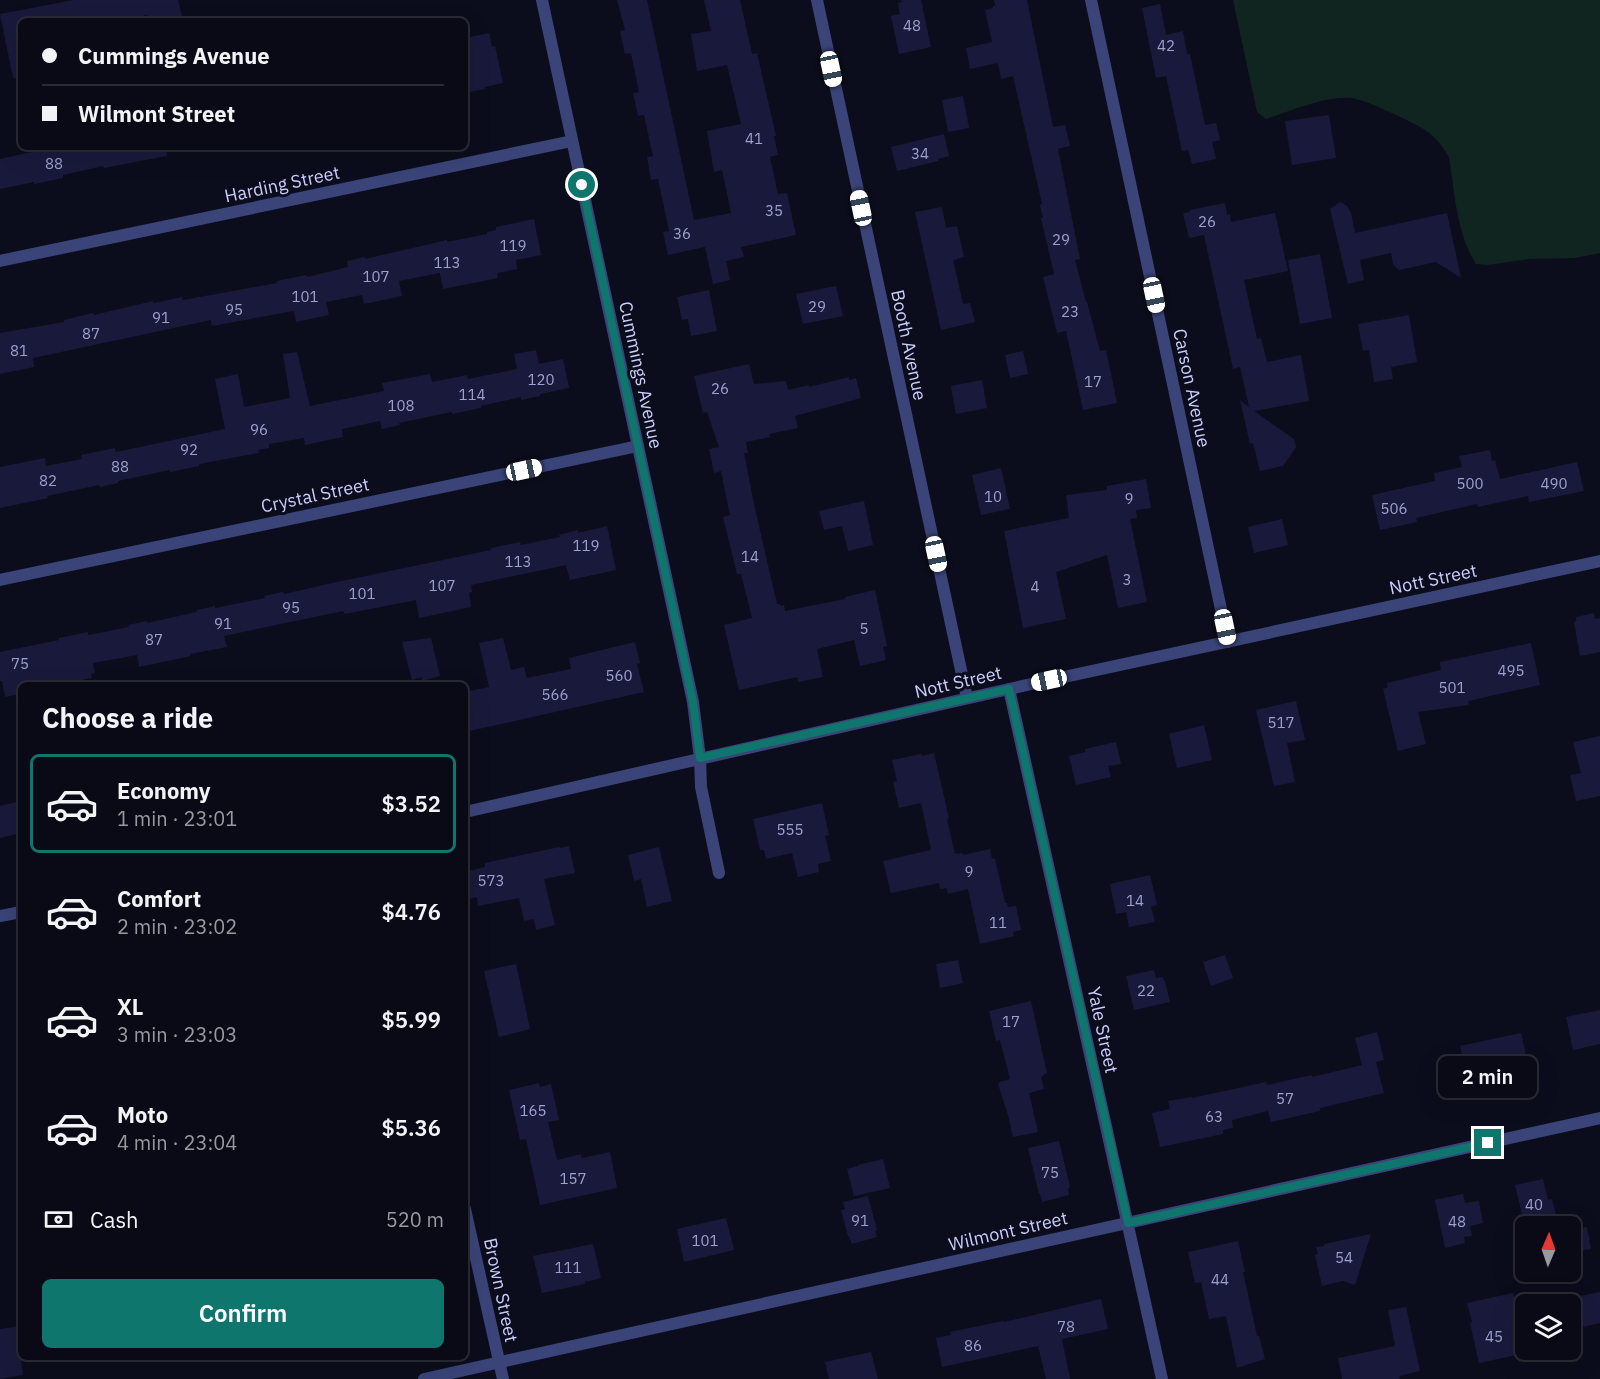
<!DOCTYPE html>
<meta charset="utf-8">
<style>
body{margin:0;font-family:"IBM Plex Sans",sans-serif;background:#171822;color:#f1f3f6;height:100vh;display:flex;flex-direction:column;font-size:22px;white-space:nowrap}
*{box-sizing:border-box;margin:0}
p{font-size:20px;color:#999aa0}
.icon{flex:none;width:33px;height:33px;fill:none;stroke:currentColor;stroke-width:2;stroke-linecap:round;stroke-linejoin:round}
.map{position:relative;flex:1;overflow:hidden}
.drawer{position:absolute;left:18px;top:682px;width:450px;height:678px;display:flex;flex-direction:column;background:#090a15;border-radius:9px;box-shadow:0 6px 24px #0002,0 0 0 2px #292b34}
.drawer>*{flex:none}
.banner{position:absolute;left:18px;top:18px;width:450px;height:132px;border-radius:9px;box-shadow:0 6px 24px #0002,0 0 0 2px #292b34;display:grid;align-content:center;height:132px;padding:0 24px;background:#090a15}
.needle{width:39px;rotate:2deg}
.buttons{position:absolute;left:1515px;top:1216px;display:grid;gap:12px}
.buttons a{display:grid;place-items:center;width:66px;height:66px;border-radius:9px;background:#090a15;box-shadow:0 6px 24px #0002,0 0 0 2px #292b34;font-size:30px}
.end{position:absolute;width:27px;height:27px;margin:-14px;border:8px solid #0f766e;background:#fff;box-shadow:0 0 0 3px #fff}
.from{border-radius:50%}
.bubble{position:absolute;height:42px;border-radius:9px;background:#090a15;box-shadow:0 6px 24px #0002,0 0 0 2px #292b34;font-size:20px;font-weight:600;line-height:42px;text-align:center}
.car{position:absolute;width:18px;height:36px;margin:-18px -9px;border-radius:8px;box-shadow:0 0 4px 2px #0007;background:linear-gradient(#fff 24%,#345 0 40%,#fff 0 76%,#345 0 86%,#fff 0)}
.banner b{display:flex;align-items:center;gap:21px;height:57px;font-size:22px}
.banner b+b{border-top:2px solid #292b34}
.banner i{width:15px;height:15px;background:#f1f3f6}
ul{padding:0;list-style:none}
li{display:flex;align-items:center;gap:18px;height:99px;margin:0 12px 9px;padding:0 12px;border:3px solid transparent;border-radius:9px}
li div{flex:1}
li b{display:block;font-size:22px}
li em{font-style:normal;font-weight:600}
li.selected{border-color:#0f766e}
li>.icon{width:54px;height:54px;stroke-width:1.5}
h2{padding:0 24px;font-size:27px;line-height:72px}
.pay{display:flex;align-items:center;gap:15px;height:66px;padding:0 24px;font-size:22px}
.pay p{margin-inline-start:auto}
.button{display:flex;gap:12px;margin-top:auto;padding:12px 24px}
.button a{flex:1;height:69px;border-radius:9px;background:#0f766e;color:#fff;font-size:24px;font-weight:600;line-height:69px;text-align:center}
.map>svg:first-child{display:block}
.green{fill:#102520}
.building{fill:#19193b}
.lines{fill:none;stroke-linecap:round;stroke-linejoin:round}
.minor{stroke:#3a4478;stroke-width:12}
.tertiary{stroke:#3a4478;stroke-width:12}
.route{stroke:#0f766e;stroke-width:8}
.labels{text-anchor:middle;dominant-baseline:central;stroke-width:6;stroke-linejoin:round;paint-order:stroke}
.number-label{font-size:15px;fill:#9ea1cc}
.street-label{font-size:18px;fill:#cacefc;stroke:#0c0d1c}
</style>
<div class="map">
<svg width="1600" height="1379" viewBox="0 0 1600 1379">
<rect width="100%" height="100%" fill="#0c0d1c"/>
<path class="green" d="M 1233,0 L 1600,0 L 1600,253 L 1575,258 L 1530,259 L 1487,265 L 1476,264 C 1456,232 1455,193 1449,157 C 1444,148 1437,139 1428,132 C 1418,124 1364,99 1352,98 C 1327,95 1290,111 1266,119 L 1257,112 Z"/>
<g class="building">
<path d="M 74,0 L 178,0 L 183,21 L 148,21 L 147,15 L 118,21 L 21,21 L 21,77 L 13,78 L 0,14 Z"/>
<path d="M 617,0 L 647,0 L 694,220 L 731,213 L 722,170 L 714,172 L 707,131 L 741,124 L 727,65 L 697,71 L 691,34 L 711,31 L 704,0 L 740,0 L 752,54 L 757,53 L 776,136 L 774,136 L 778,155 L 770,157 L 778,194 L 787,193 L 796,235 L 741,247 L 744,257 L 726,261 L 730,280 L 713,284 L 705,247 L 668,255 L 663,232 L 669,231 L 658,179 L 651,180 L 647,157 L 653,156 L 644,115 L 638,116 L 633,93 L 639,92 L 631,53 L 625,54 L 620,31 L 625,30 Z"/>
<path d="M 901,0 L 921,0 L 931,47 L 899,54 L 891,16 L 900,14 L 898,3 L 902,2 Z"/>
<path d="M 994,0 L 1027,0 L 1053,127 L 1065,125 L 1070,146 L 1058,149 L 1080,259 L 1075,260 L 1086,302 L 1087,302 L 1100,351 L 1106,350 L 1117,403 L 1083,410 L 1066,331 L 1057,333 L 1043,277 L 1054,274 L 1041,218 L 1043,218 L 1040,205 L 1042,204 L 1013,76 L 1001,79 L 998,63 L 970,69 L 966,48 L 992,42 L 985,10 L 993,8 L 993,6 L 995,6 Z"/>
<path d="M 1160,4 L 1166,35 L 1183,31 L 1187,54 L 1190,54 L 1205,125 L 1216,123 L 1220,140 L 1212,142 L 1216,159 L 1192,164 L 1188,150 L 1182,151 L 1166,76 L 1156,78 L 1142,8 Z"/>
<path d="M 489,33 L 492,47 L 495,46 L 503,83 L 485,87 L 485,89 L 465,93 L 465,38 Z"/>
<path d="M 963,96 L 969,128 L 948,132 L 942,100 Z"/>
<path d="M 1329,115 L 1336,158 L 1292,165 L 1285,121 Z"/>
<path d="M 944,134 L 949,156 L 938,159 L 938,161 L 897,171 L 891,147 Z"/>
<path d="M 55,147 L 166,147 L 167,156 L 104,168 L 103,166 L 63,175 L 63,178 L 34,184 L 34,182 L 0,189 L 0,159 Z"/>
<path d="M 1340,202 L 1347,206 L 1351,213 L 1355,233 L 1447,213 L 1461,278 L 1436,262 L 1399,270 L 1393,264 L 1391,253 L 1360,260 L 1364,280 L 1348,284 L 1330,209 Z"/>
<path d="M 1225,203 L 1227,215 L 1230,214 L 1231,222 L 1275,213 L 1288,271 L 1244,280 L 1257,339 L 1261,338 L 1267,362 L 1301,355 L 1309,401 L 1254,411 L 1294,439 L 1296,447 L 1283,466 L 1260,471 L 1253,443 L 1250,444 L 1240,400 L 1249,407 L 1240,367 L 1233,369 L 1204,235 L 1189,238 L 1183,213 L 1190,212 L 1190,210 Z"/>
<path d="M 942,207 L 946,228 L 957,226 L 964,257 L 953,260 L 963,304 L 970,303 L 975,322 L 941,330 L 915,212 Z"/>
<path d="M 534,219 L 541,255 L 516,260 L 517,269 L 497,273 L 498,278 L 443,289 L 440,273 L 399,281 L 402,296 L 364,304 L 362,295 L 326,302 L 329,315 L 296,322 L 294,311 L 212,326 L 211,320 L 33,358 L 34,367 L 0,374 L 0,333 L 64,322 L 64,320 L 93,313 L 94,315 L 153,301 L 154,303 L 182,297 L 183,300 L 277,283 L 277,281 L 306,275 L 307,277 L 348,267 L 347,261 L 365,257 L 365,259 L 447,240 L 447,242 L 487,234 L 487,232 L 496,230 L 496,227 Z"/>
<path d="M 1320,254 L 1332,318 L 1300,324 L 1288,260 Z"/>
<path d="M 836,286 L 843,316 L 803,324 L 796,294 Z"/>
<path d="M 709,290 L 717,331 L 691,336 L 688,319 L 682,320 L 677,297 Z"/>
<path d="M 1409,315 L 1417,362 L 1391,367 L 1393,379 L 1374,382 L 1369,350 L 1363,351 L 1358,324 Z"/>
<path d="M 536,350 L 539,364 L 563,359 L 569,388 L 540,394 L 540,396 L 521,400 L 521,397 L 481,406 L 481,408 L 452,414 L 452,412 L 399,423 L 400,425 L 382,429 L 380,421 L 342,429 L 343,437 L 305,445 L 304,438 L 269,444 L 269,448 L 258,450 L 259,453 L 199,464 L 199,466 L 170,472 L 170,470 L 118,481 L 118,483 L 100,487 L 99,485 L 47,496 L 48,498 L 0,508 L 0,467 L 45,458 L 46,466 L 82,459 L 81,455 L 115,448 L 116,452 L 225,429 L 215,379 L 238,374 L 244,407 L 290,398 L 283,354 L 297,352 L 310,406 L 384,391 L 382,383 L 430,374 L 432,382 L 467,375 L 468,379 L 517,369 L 514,354 Z"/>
<path d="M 1023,351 L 1028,374 L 1010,378 L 1005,355 Z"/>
<path d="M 749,364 L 754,384 L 786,381 L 788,390 L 809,385 L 809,387 L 849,377 L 849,380 L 856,378 L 861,398 L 795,416 L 798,428 L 769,434 L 770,437 L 746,442 L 748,453 L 744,453 L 755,509 L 777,604 L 780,604 L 781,606 L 784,605 L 785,611 L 845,599 L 845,597 L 875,590 L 887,646 L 883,647 L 886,660 L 860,666 L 854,640 L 817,649 L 823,677 L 799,682 L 797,677 L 739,690 L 724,625 L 752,618 L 741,574 L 737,574 L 723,517 L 730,515 L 721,471 L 714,473 L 709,449 L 719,447 L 707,412 L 703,413 L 694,376 Z"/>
<path d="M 982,380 L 987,408 L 956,414 L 951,386 Z"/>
<path d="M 1490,450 L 1492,461 L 1495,460 L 1500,479 L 1577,462 L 1584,491 L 1529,502 L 1528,496 L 1478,507 L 1477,504 L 1416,518 L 1417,522 L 1380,530 L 1372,495 L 1435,481 L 1434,473 L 1462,467 L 1459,456 Z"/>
<path d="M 1001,468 L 1010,509 L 981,515 L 972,475 Z"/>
<path d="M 1146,479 L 1151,508 L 1136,510 L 1137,518 L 1130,519 L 1147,602 L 1118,608 L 1107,555 L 1056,572 L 1066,619 L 1023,628 L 1004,531 L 1069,518 L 1066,495 L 1107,490 L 1107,486 Z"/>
<path d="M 864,501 L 873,545 L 848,551 L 842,526 L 824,530 L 819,511 Z"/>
<path d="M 1282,519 L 1288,545 L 1254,553 L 1248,527 Z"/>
<path d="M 607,526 L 616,570 L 570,580 L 566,565 L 471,585 L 472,592 L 469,593 L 471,607 L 419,618 L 416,600 L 345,614 L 343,611 L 271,626 L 224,636 L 227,647 L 190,654 L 191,656 L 139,667 L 137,655 L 93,663 L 95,673 L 91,674 L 92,678 L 52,686 L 21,686 L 21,694 L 5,697 L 2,681 L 0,681 L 0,652 L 59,640 L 59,638 L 88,632 L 88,635 L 129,627 L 128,625 L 147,621 L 147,623 L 197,612 L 196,610 L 215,606 L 215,608 L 265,598 L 264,596 L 283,592 L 284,594 L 337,582 L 491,550 L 491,548 L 520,542 L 521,545 L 560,537 L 559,535 L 578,530 L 578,533 Z"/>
<path d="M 1594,613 L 1595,619 L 1600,618 L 1600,652 L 1580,656 L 1574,622 L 1576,621 L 1576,617 Z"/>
<path d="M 431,638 L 440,676 L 422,681 L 422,677 L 412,680 L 402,642 Z"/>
<path d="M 503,638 L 511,670 L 524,667 L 527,678 L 571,669 L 569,658 L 635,642 L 640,663 L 637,664 L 644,692 L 465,732 L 465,692 L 489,687 L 479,643 Z"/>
<path d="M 1531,643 L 1540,685 L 1468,701 L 1469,705 L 1418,712 L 1426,744 L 1398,751 L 1383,689 L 1388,687 L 1387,683 L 1441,670 L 1440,662 Z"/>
<path d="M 1296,701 L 1305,740 L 1287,743 L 1295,782 L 1274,786 L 1256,710 Z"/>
<path d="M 1204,725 L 1212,760 L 1177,768 L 1169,734 Z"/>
<path d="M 1600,736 L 1600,796 L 1576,801 L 1570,775 L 1581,773 L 1573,742 Z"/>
<path d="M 1116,742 L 1121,764 L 1108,766 L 1111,777 L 1076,785 L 1069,756 L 1085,752 L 1085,749 Z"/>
<path d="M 934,753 L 949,818 L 947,819 L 955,854 L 963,853 L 963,855 L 990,849 L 992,859 L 995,858 L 1005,903 L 1007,903 L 1008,907 L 1016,906 L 1021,930 L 1013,932 L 1014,936 L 980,944 L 968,889 L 948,894 L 947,888 L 940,889 L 939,883 L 891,893 L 883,861 L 931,850 L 921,803 L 899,808 L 893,782 L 897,781 L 892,760 L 921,754 L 922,756 Z"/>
<path d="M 21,801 L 21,833 L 0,838 L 0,806 Z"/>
<path d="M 822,803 L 829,835 L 825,836 L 831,861 L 818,864 L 819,872 L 798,877 L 792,853 L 766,859 L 764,850 L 760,850 L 753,819 Z"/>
<path d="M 569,846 L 575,873 L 544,879 L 555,925 L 536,930 L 534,919 L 524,921 L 519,898 L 478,906 L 477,897 L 465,900 L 465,872 L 485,867 L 485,863 L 559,847 L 560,848 Z"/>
<path d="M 659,847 L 672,901 L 647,907 L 641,879 L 634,881 L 628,855 Z"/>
<path d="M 1150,875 L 1157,905 L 1151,907 L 1155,922 L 1129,927 L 1126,912 L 1116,914 L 1110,884 Z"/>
<path d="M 1225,955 L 1233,978 L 1211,986 L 1203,962 Z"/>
<path d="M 958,960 L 963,983 L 940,988 L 936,964 Z"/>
<path d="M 516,964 L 530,1029 L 499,1037 L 484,971 Z"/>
<path d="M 1154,970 L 1156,978 L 1163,977 L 1164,981 L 1165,981 L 1170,1002 L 1134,1010 L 1126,976 Z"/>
<path d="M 1031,1001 L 1047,1073 L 1041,1077 L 1044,1089 L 1029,1093 L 1038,1132 L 1013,1137 L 1008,1115 L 998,1084 L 999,1084 L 999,1082 L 1010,1079 L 1000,1040 L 996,1041 L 989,1011 Z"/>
<path d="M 1600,1010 L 1600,1044 L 1573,1050 L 1566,1017 Z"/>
<path d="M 1377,1032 L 1384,1060 L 1376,1062 L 1384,1093 L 1320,1108 L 1320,1111 L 1271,1122 L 1268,1111 L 1232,1120 L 1233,1128 L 1223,1130 L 1223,1134 L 1160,1147 L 1152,1113 L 1170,1109 L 1168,1101 L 1192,1097 L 1192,1098 L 1266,1082 L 1267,1085 L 1312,1075 L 1312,1077 L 1362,1065 L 1355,1038 Z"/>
<path d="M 1521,1033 L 1528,1063 L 1467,1076 L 1460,1046 Z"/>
<path d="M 539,1083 L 540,1087 L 551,1084 L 559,1120 L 548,1122 L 557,1160 L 581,1154 L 582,1158 L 610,1152 L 617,1188 L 540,1205 L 526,1139 L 520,1140 L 509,1090 Z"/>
<path d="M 1059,1141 L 1070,1187 L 1068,1188 L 1069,1195 L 1042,1202 L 1040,1193 L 1039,1194 L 1028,1148 Z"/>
<path d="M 883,1159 L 890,1188 L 854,1196 L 847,1169 L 858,1166 L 858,1165 Z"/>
<path d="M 1543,1179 L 1548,1200 L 1552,1199 L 1558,1223 L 1542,1227 L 1525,1227 L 1515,1185 Z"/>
<path d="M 1463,1194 L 1465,1203 L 1479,1201 L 1483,1223 L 1470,1226 L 1472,1236 L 1464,1237 L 1465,1243 L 1445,1248 L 1435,1200 Z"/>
<path d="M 868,1196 L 877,1230 L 875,1231 L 877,1237 L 852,1244 L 849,1236 L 848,1236 L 841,1210 L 845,1209 L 843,1202 Z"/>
<path d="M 726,1218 L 734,1250 L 684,1262 L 677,1229 Z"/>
<path d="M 1587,1227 L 1591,1249 L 1570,1252 L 1570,1230 Z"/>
<path d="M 1371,1234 L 1355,1285 L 1343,1281 L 1322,1286 L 1315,1255 L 1318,1254 L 1316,1247 L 1324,1246 L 1324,1244 Z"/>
<path d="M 1238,1241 L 1245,1272 L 1243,1272 L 1257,1336 L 1259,1336 L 1265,1359 L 1237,1368 L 1226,1316 L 1209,1319 L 1201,1282 L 1195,1283 L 1188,1252 Z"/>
<path d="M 593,1244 L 601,1278 L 585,1282 L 585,1284 L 542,1293 L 533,1256 Z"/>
<path d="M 1600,1292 L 1600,1323 L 1570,1330 L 1570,1298 Z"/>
<path d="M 1513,1293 L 1526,1353 L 1479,1363 L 1470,1323 L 1472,1322 L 1467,1303 Z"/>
<path d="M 1101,1299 L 1108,1329 L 1062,1339 L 1070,1379 L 1046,1379 L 1038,1346 L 942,1367 L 936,1338 L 951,1335 L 950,1332 L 1003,1321 L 1004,1322 Z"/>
<path d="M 1406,1307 L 1420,1371 L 1399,1376 L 1400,1379 L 1342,1379 L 1338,1358 L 1395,1346 L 1388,1310 Z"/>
<path d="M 21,1326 L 21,1361 L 23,1375 L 0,1379 L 0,1329 Z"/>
<path d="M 871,1352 L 878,1379 L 829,1379 L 825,1362 Z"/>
</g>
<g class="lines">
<g class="minor">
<path d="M 542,0 L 693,702 L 700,758 L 701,787 L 719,873"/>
<path d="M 817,0 L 967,698"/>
<path d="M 1091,0 L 1228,642"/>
<path d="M 0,261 L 572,141"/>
<path d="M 0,580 L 638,446"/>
<path d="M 1009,689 L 1162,1379"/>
<path d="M 465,1209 L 503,1379"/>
<path d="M 424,1379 L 1600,1118"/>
</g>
<g class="tertiary">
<path d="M 465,812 L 1009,689 L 1600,561"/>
<path d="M 0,916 L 21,912"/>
</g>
</g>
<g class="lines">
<path class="route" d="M 582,185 L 693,702 L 700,758 L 1009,689 L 1128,1223 L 1488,1143"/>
</g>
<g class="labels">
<g class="number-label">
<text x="912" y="25">48</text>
<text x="1166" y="45">42</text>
<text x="754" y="138">41</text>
<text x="920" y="153">34</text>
<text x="54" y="163">88</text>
<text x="774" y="210">35</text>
<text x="1207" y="221">26</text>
<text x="682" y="233">36</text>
<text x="1061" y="239">29</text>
<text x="513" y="245">119</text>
<text x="447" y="262">113</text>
<text x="376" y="276">107</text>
<text x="305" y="296">101</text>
<text x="817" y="306">29</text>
<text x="234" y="309">95</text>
<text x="1070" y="311">23</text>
<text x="161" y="317">91</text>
<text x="91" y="333">87</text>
<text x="19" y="350">81</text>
<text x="541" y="379">120</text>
<text x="1093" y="381">17</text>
<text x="720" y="388">26</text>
<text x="472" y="394">114</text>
<text x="401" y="405">108</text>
<text x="259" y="429">96</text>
<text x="189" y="449">92</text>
<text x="120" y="466">88</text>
<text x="48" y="480">82</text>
<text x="1470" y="483">500</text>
<text x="1554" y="483">490</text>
<text x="993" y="496">10</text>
<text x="1129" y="498">9</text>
<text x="1394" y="508">506</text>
<text x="586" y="545">119</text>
<text x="750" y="556">14</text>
<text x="518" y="561">113</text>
<text x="1127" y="579">3</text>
<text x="442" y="585">107</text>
<text x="1035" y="586">4</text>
<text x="362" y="593">101</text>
<text x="291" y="607">95</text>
<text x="223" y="623">91</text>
<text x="864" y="628">5</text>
<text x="154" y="639">87</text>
<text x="20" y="663">75</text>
<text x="1511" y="670">495</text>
<text x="619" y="675">560</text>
<text x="1452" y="687">501</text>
<text x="555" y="694">566</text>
<text x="1281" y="722">517</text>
<text x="790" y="829">555</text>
<text x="969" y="871">9</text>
<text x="491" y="880">573</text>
<text x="1135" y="900">14</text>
<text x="998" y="922">11</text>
<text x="1146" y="990">22</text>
<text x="1011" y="1021">17</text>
<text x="1285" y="1098">57</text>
<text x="533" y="1110">165</text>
<text x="1214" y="1116">63</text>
<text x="1050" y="1172">75</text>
<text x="573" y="1178">157</text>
<text x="1534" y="1204">40</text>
<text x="860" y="1220">91</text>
<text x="1457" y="1221">48</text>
<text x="705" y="1240">101</text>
<text x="1344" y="1257">54</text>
<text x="568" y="1267">111</text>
<text x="1220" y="1279">44</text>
<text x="1066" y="1326">78</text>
<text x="1494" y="1336">45</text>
<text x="973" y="1345">86</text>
</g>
<g class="street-label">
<text transform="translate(282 184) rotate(-12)">Harding Street</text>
<text transform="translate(909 345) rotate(78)">Booth Avenue</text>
<text transform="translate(641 375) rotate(78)">Cummings Avenue</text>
<text transform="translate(1192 388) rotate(78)">Carson Avenue</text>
<text transform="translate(315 495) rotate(-12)">Crystal Street</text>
<text transform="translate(1433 579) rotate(-12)">Nott Street</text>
<text transform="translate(958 682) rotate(-13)">Nott Street</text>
<text transform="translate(1103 1030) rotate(78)">Yale Street</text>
<text transform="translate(1008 1231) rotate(-13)">Wilmont Street</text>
<text transform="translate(501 1290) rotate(78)">Brown Street</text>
</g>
</g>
</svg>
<div class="buttons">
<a><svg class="needle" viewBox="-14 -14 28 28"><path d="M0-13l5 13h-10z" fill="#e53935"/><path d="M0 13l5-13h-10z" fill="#999aa0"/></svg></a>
<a><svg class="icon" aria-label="layers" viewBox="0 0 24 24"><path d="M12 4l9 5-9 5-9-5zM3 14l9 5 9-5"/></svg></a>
</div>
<i class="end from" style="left:582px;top:185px"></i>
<i class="end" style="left:1488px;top:1143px"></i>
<div class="bubble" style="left:1438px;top:1056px;width:99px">2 min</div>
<i class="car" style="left:831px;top:69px;rotate:168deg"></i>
<i class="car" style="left:861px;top:208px;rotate:348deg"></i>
<i class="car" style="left:1154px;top:295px;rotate:168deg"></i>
<i class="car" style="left:524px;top:470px;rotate:78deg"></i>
<i class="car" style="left:936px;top:554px;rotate:168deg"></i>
<i class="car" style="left:1225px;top:627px;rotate:168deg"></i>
<i class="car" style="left:1049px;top:680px;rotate:258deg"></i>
<div class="banner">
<b><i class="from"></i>Cummings Avenue</b>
<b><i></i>Wilmont Street</b>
</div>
<section class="drawer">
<h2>Choose a ride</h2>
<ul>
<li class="selected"><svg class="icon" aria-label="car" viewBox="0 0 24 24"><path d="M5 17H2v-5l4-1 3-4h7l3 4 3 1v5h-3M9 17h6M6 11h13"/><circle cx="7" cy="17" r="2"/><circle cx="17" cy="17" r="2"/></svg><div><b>Economy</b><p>1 min · 23:01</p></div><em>$3.52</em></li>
<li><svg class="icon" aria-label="car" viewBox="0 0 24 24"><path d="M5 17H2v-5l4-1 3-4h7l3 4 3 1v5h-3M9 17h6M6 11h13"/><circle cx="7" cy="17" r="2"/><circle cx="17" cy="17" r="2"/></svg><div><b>Comfort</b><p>2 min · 23:02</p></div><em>$4.76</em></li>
<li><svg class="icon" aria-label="car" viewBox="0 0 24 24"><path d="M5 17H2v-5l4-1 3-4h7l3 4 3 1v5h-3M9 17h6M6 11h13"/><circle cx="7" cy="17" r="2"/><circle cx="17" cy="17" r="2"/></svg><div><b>XL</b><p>3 min · 23:03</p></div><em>$5.99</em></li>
<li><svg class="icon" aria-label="car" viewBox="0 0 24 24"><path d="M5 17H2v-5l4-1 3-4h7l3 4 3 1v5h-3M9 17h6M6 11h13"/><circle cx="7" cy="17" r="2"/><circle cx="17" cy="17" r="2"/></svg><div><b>Moto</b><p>4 min · 23:04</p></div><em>$5.36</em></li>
</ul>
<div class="pay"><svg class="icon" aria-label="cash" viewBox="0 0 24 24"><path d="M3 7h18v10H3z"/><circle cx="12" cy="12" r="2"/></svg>Cash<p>520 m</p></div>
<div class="button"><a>Confirm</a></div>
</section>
</div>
